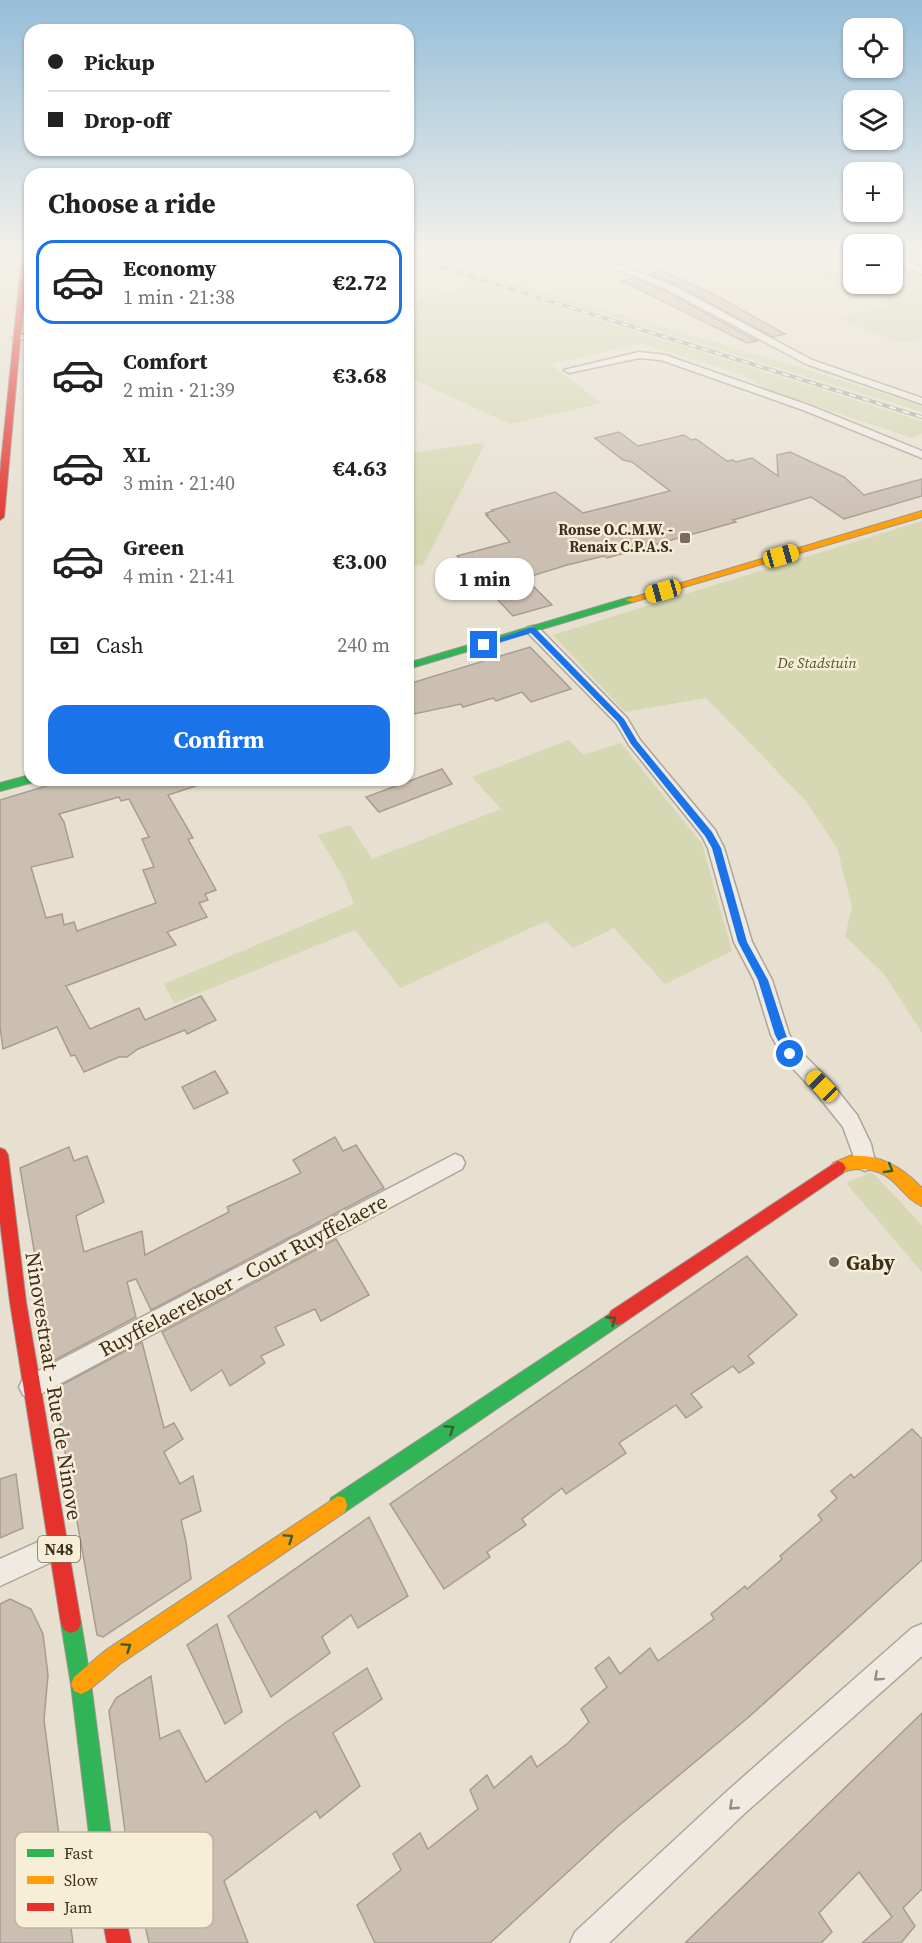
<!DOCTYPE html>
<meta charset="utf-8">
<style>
body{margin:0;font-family:"Source Serif 4",serif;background:#f2f2f2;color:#222;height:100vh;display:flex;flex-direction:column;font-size:22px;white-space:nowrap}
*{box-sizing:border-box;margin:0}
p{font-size:20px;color:#767676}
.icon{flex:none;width:33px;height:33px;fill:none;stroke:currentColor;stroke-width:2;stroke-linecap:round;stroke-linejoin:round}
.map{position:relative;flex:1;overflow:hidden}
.details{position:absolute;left:24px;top:168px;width:390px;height:618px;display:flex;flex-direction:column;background:#fff;border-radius:18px;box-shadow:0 2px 4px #0004}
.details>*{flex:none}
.top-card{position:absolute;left:24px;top:24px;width:390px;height:132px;border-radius:18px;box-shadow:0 2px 4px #0004;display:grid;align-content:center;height:132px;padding:0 24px;background:#fff}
.controls{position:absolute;left:843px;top:18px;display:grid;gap:12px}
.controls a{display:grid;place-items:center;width:60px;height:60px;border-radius:12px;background:#fff;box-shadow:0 2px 4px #0004;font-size:30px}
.end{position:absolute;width:27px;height:27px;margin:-14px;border:8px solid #1a73e8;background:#fff;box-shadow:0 0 0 3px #fff}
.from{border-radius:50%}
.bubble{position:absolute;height:42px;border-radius:18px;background:#fff;box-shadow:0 2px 4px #0004;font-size:20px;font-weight:700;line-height:42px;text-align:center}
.car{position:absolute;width:18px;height:36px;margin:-18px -9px;border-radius:8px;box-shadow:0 0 4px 2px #0007;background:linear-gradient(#f5c518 24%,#345 0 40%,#f5c518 0 76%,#345 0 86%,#f5c518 0)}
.top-card b{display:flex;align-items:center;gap:21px;height:57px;font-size:22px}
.top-card b+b{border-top:2px solid #e0e0e0}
.top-card i{width:15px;height:15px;background:#222}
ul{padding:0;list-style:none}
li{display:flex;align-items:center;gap:18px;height:84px;margin:0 12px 9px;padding:0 12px;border:3px solid transparent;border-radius:18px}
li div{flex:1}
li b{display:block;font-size:22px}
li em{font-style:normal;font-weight:700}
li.on{border-color:#1a73e8}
li>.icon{width:54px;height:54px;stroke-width:1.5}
h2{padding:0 24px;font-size:27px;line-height:72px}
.pay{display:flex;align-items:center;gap:15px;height:66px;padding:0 24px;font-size:22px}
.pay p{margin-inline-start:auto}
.action{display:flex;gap:12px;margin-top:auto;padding:12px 24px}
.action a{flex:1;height:69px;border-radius:18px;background:#1a73e8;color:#fff;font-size:24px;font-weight:700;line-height:69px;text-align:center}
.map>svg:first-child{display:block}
.green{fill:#d6d7b3}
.building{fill:#cbbfb2;stroke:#a89c90;stroke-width:1.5;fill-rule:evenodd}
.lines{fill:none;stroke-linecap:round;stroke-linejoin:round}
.street-casing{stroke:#ada599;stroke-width:3}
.fast-casing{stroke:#9c958a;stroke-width:2}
.slow-casing{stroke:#9c958a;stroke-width:2}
.jam-casing{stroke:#9c958a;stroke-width:2}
.street{fill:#efebe3;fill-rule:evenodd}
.fast{fill:#30b455;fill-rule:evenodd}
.slow{fill:#ff9f0a;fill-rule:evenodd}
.jam{fill:#e5322d;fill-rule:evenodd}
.rail-casing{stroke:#afaaa2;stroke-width:4}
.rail{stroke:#f7eed8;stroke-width:2;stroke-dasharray:7;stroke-linecap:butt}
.oneway{stroke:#385d33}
.oneway2{stroke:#968c82}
.route{fill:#1a73e8}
.poi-dot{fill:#786c5e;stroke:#f7eed8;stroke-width:2}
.labels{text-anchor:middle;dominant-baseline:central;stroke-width:5;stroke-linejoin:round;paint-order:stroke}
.far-poi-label{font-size:15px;font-weight:bold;fill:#3d2e20;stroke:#f7eed8;text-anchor:end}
.far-park-label{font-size:15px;font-style:italic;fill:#4d5a26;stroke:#f7eed8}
.shield{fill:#f7eed8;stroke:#756857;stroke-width:1.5}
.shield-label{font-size:16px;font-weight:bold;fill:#3d2e20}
.near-poi-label{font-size:21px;font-weight:bold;fill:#3d2e20;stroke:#f7eed8;text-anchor:start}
.near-street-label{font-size:21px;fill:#3d2e20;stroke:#f7eed8}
.key{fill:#f7eed8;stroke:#bfb4a1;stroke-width:1.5}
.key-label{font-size:16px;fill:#3d2e20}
</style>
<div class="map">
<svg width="922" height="1943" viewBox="0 0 922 1943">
<rect width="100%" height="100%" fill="#e7e0d1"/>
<g class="green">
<path d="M 410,255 L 424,255 C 589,308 757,351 922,406 L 922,412 Z"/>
<path d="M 893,260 L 922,273 L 922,339 L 899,343 L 838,318 L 893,305 L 817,276 L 853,268 L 854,284 L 892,284 Z"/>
<path d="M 482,284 L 922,421 L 922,434 L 912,438 L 765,389 L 743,375 L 643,344 L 550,364 L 602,403 L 510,424 L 408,377 L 408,302 Z"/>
<path d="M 478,443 L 483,443 L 484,446 L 423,565 L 408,567 L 408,454 Z"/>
<path d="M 922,521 L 922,1033 L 884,974 L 845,936 L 852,907 L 837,848 L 805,800 L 706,698 L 625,712 L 553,635 Z"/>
<path d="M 569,740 L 583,755 L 621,743 L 702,844 L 732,951 L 665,984 L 614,928 L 573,948 L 546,921 L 400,988 L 355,930 L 174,1003 L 164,984 L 354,904 L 343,877 L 318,835 L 350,825 L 372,859 L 501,809 L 472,777 Z"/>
<path d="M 872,1172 L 922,1225 L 922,1272 L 846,1183 Z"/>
</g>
<g class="building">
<path d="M 663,271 L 715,295 L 785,334 L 773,337 L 673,283 L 650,274 Z"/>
<path d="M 634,278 L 665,291 L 757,341 L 747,343 L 622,281 Z"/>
<path d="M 619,432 L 638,446 L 684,435 L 691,440 L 696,439 L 727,461 L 733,460 L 736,462 L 752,458 L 778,476 L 777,455 L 790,452 L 844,477 L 864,495 L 922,479 L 922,496 L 844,519 L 811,497 L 733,520 L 736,522 L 607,558 L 604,556 L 567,565 L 525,578 L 552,605 L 513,616 L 457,556 L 510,542 L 486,515 L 488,515 L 486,513 L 493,511 L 492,510 L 555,492 L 583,513 L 670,491 L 632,462 L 623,460 L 595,438 Z"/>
<path d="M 530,647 L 571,689 L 531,702 L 522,692 L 496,701 L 493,698 L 463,707 L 461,704 L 414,714 L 408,707 L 408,684 Z"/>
<path d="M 442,769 L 452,784 L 379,812 L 366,797 Z"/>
<path d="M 66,780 L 201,780 L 202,784 L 168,795 L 193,838 L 188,839 L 216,890 L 205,894 L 208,900 L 199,903 L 207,917 L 167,932 L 176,945 L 66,986 L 90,1029 L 139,1008 L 145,1020 L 201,996 L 216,1020 L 187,1034 L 185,1030 L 138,1049 L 127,1057 L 119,1057 L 84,1072 L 75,1055 L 71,1056 L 57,1027 L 3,1049 L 0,1027 L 0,800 ZM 119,797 L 121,801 L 129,799 L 149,837 L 142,839 L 154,867 L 143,870 L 156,903 L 77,931 L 74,922 L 64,925 L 62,914 L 46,918 L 31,867 L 73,857 L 64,822 L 59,814 Z"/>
<path d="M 215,1071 L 228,1093 L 194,1109 L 182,1087 Z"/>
<path d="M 335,1137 L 343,1151 L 356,1145 L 384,1188 L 151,1310 L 136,1279 L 127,1282 L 136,1317 L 49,1363 L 40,1285 L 20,1168 L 69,1147 L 74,1161 L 87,1156 L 104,1202 L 76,1216 L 84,1252 L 142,1231 L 145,1255 L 229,1212 L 227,1207 L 301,1173 L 293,1160 Z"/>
<path d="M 336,1239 L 369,1295 L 321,1321 L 315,1309 L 275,1327 L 284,1345 L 261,1356 L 265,1363 L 230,1386 L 222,1370 L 191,1391 L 162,1332 Z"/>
<path d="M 747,1256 L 797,1315 L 748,1356 L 754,1363 L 739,1373 L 733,1366 L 691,1394 L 702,1407 L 686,1418 L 676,1405 L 619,1443 L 626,1453 L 566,1494 L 562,1488 L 522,1519 L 526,1525 L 487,1552 L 490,1557 L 444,1589 L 390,1504 Z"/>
<path d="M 142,1342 L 164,1428 L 174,1423 L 183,1439 L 164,1452 L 180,1484 L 193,1476 L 201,1511 L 181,1520 L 186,1542 L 191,1579 L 103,1637 L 97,1635 L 54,1389 Z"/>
<path d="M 912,1429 L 922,1439 L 922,1560 L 750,1716 L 617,1827 L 490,1943 L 375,1943 L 357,1905 L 401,1870 L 393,1854 L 420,1833 L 428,1849 L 478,1809 L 470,1790 L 487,1775 L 494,1788 L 531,1756 L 537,1767 L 568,1743 L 589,1722 L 581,1709 L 607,1687 L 595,1668 L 609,1657 L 620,1674 L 650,1648 L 658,1661 L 714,1619 L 711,1614 L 745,1586 L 747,1589 L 782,1559 L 780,1556 L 822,1520 L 818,1515 L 837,1498 L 831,1491 L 851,1474 L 854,1478 Z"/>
<path d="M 16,1474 L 23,1528 L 0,1538 L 0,1479 Z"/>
<path d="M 369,1517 L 408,1596 L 358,1628 L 351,1615 L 322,1637 L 330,1653 L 271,1697 L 228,1616 Z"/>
<path d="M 10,1599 L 31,1609 L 43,1634 L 48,1675 L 44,1720 L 73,1943 L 0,1943 L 0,1604 Z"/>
<path d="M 217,1624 L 242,1712 L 225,1724 L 187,1645 Z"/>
<path d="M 367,1668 L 382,1699 L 333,1733 L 360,1786 L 320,1818 L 316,1811 L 224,1881 L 248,1943 L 149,1943 L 127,1846 L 109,1711 L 116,1698 L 151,1676 L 160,1739 L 179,1730 L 206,1782 L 285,1723 Z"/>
<path d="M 922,1713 L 922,1889 L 903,1908 L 915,1926 L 901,1943 L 862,1943 L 892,1917 L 859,1872 L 819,1913 L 832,1932 L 821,1943 L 685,1943 Z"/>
</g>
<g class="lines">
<defs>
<g id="street">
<path d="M 583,255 L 593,255 L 608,260 L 690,255 L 686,257 L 617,264 L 672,285 L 812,360 L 922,398 L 922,404 L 806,364 L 666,289 Z"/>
<path d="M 892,256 L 922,268 L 922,274 L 892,261 Z"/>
<path d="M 30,333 L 30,339 L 17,340 L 12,337 Z"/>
<path d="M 639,352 L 665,355 L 811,406 L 922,451 L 922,458 L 803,410 L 661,360 L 639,358 L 569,373 L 564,370 Z"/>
<path d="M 533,626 L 538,627 L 627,718 L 640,740 L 715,830 L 724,848 L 752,942 L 772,980 L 789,1034 L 798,1049 L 829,1080 L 857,1115 L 871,1144 L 875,1162 L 872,1168 L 865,1171 L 858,1168 L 843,1127 L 815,1092 L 784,1059 L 771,1035 L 754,980 L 734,942 L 708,848 L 702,836 L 629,745 L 616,723 L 528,633 L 526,630 L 528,627 Z"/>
<path d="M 455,1154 L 462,1157 L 465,1163 L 462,1169 L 39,1395 L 31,1399 L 23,1395 L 19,1387 L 23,1379 Z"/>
<path d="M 58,1533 L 67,1537 L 71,1546 L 67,1555 L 0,1586 L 0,1559 Z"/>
<path d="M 922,1624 L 922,1656 L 745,1813 L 609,1943 L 570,1943 L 575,1932 L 725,1793 L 912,1628 Z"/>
</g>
<g id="fast">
<path d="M 630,597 L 633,598 L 633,602 L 408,669 L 408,663 Z"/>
<path d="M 30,775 L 30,780 L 35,780 L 34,782 L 0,791 L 0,783 Z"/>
<path d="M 617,1309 L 623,1311 L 626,1317 L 623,1323 L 345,1512 L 338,1514 L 331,1512 L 329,1505 L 331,1498 Z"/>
<path d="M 71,1613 L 78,1616 L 81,1623 L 91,1684 L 115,1867 L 112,1875 L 104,1878 L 96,1875 L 93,1867 L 71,1684 L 61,1623 L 64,1616 Z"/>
</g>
<g id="slow">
<path d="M 922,511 L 922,517 L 633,602 L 625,600 Z"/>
<path d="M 850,1156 C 880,1154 902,1167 922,1188 L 922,1206 C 905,1200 897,1178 878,1172 C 870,1169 858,1168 850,1170 C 843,1171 840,1176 833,1173 L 830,1168 L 833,1163 Z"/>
<path d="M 338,1496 L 345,1498 L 347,1505 L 345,1512 L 120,1664 L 88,1691 L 81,1694 L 74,1691 L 71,1684 L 74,1677 L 106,1650 Z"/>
</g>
<g id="jam">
<path d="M 22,255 L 28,255 L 4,517 L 0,520 L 0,473 Z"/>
<path d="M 0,1148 L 5,1150 L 8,1155 L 26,1302 L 81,1623 L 78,1630 L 71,1633 L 64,1630 L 61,1623 L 10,1302 L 0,1221 Z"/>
<path d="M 838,1161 L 843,1163 L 846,1168 L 843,1173 L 623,1323 L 617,1325 L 611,1323 L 608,1317 L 611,1311 Z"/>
<path d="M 104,1856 L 112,1859 L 115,1867 L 131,1943 L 107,1943 L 93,1867 L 96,1859 Z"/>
</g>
</defs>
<use href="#street" class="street-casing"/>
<use href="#fast" class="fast-casing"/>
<use href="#slow" class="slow-casing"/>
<use href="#jam" class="jam-casing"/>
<use href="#street" class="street"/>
<use href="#fast" class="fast"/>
<use href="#slow" class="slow"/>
<use href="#jam" class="jam"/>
<defs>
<path id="rail" d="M 408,257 L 922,417"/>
</defs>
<use href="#rail" class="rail-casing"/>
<use href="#rail" class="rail"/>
</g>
<defs><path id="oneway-chevron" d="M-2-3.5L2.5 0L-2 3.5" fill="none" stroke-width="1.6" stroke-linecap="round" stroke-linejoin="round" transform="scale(1.5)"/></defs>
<g class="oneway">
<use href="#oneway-chevron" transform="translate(889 1169) rotate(31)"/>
<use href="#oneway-chevron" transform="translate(612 1320) rotate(-34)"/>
<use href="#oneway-chevron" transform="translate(450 1429) rotate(-34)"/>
<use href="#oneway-chevron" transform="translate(289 1538) rotate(-34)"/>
<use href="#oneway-chevron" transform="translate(127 1647) rotate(-34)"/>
</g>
<g class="oneway2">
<use href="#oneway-chevron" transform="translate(878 1677) rotate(138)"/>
<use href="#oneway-chevron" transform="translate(733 1806) rotate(137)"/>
</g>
<linearGradient id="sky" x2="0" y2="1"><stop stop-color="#96bed9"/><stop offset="0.48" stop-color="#f4f1ea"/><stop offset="1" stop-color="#f4f1ea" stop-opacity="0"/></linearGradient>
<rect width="922" height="527" fill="url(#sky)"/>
<path class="route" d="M 530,628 L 535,628 L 624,719 L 637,741 L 712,832 L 721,848 L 747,942 L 768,980 L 786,1035 L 796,1054 L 794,1057 L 787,1057 L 775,1035 L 758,980 L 738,942 L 712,848 L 705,836 L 631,744 L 618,722 L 531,633 L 484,647 L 480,645 Z"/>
<g class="poi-dot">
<rect x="679" y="532" width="12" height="12" rx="3"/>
<circle cx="834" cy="1262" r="6"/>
</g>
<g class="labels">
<g class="far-poi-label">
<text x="673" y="529">Ronse O.C.M.W. -<tspan x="673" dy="17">Renaix C.P.A.S.</tspan></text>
</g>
<g class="far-park-label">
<text x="817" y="662">De Stadstuin</text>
</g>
<rect class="shield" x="38" y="1536" width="42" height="26" rx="4.5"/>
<g class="shield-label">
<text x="59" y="1549">N48</text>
</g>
<g class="near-poi-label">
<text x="846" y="1262">Gaby</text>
</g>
<g class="near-street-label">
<text transform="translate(243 1275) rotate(-28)">Ruyffelaerekoer - Cour Ruyffelaere</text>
<text transform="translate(54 1386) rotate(81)">Ninovestraat - Rue de Ninove</text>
</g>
</g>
<rect x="15" y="1832" width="198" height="96" rx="9" class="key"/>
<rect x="27" y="1849" width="27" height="8" fill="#30b455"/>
<rect x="27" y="1876" width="27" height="8" fill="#ff9f0a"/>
<rect x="27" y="1903" width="27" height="8" fill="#e5322d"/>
<g class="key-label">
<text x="64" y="1859">Fast</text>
<text x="64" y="1886">Slow</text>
<text x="64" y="1913">Jam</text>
</g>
</svg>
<div class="controls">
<a><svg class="icon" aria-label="locate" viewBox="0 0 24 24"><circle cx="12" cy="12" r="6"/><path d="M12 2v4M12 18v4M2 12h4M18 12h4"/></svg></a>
<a><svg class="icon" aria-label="layers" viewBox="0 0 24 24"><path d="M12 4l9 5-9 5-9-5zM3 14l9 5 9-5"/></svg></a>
<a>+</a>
<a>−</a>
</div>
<i class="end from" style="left:790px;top:1054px"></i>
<i class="end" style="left:484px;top:645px"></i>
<div class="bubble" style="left:435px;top:558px;width:99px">1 min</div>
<i class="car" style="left:781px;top:556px;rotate:74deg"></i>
<i class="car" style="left:663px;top:591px;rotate:254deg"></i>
<i class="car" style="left:822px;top:1086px;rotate:315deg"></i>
<div class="top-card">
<b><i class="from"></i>Pickup</b>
<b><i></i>Drop-off</b>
</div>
<section class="details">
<h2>Choose a ride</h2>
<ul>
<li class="on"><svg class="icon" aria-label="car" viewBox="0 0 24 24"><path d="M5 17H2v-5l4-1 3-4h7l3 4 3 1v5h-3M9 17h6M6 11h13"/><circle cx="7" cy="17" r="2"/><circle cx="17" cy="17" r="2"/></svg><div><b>Economy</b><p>1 min · 21:38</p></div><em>€2.72</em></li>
<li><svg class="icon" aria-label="car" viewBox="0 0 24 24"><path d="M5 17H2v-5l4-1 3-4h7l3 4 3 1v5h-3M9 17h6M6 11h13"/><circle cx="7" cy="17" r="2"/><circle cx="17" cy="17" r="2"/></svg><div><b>Comfort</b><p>2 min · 21:39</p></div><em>€3.68</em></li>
<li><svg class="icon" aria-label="car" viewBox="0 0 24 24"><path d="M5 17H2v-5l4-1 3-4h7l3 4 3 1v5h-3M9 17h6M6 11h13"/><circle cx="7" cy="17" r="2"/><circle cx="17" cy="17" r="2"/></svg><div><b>XL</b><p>3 min · 21:40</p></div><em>€4.63</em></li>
<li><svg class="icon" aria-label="car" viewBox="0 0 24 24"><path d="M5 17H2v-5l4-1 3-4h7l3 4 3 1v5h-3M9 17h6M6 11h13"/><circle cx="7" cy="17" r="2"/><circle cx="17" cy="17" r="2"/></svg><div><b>Green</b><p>4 min · 21:41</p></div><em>€3.00</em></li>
</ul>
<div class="pay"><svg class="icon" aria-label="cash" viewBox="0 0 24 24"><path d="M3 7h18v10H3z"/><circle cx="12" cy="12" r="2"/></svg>Cash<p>240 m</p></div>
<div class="action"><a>Confirm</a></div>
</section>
</div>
